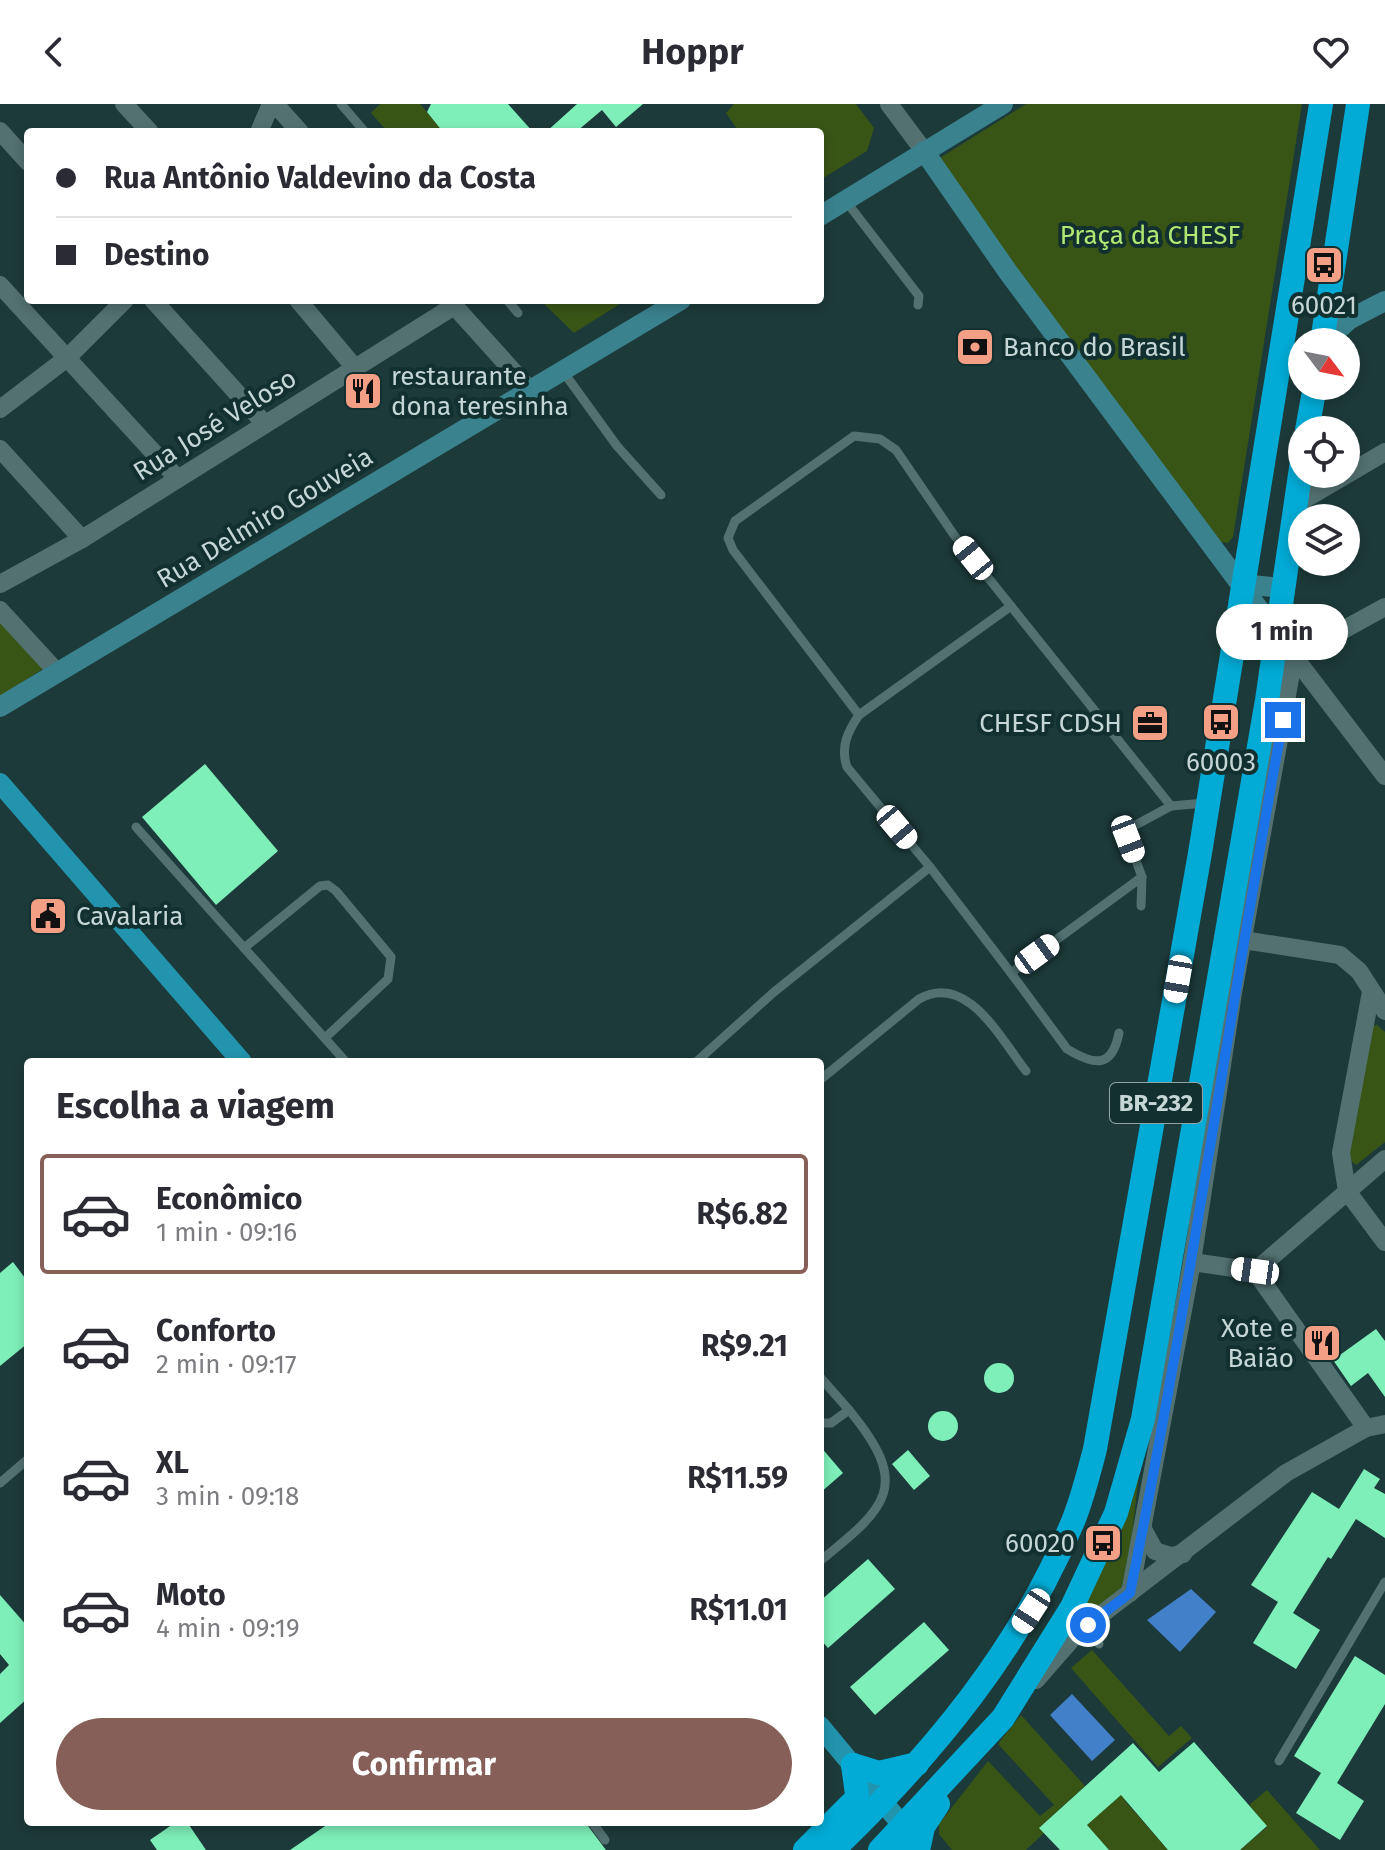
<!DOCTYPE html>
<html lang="pt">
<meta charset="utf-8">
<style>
body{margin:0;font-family:"Fira Sans",sans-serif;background:#f7f7f7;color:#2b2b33;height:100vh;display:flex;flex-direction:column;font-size:30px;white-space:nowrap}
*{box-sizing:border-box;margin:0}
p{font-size:26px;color:#7c7c81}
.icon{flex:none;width:44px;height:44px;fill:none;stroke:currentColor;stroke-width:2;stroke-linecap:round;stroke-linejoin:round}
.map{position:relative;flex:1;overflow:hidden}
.panel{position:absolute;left:24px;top:954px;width:800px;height:768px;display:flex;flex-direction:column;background:#fff;border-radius:8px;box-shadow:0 4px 12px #0003}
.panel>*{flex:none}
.banner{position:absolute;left:24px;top:24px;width:800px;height:176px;border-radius:8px;box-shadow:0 4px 12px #0003;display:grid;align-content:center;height:176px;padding:0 32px;background:#fff}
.needle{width:52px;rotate:122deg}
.buttons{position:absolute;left:1288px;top:224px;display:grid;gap:16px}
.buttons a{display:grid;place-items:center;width:72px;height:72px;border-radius:50%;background:#fff;box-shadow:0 4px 12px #0003;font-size:40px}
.end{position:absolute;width:36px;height:36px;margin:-18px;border:10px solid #1a73e8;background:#fff;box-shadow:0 0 0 4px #fff}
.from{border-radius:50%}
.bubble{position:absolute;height:56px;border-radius:28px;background:#fff;box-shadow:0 4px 12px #0003;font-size:26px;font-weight:700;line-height:56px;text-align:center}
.car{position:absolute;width:24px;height:48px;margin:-24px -12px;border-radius:10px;box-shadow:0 0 6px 2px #0007;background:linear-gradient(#fff 24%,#345 0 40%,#fff 0 76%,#345 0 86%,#fff 0)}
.banner b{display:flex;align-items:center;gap:28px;height:76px;font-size:30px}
.banner b+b{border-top:2px solid #e1e1e2}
.banner i{width:20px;height:20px;background:#2b2b33}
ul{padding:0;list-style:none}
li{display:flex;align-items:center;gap:24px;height:120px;margin:0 16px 12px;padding:0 16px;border:4px solid transparent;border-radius:8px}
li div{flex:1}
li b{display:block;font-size:30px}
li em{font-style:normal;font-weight:700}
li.active{border-color:#855f58}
li>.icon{width:72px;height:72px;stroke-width:1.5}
h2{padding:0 32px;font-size:36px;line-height:96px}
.action{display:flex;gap:16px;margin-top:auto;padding:16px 32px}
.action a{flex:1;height:92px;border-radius:48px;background:#855f58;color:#fff;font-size:32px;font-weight:700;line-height:92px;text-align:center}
header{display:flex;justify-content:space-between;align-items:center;height:104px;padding:0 32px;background:#fff;font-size:36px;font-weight:700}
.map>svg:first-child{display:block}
.green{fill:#395516}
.water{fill:#4280c9}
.building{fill:#7eefb9}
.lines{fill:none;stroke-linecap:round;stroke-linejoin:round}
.lane{stroke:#527170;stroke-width:9}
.street{stroke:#527170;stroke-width:18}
.secondary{stroke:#3a828e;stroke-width:20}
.primary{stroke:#2294ad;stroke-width:20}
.highway{stroke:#02abd5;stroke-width:24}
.route{stroke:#1a73e8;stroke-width:10}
.labels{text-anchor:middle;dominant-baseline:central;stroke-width:8;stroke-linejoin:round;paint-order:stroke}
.shield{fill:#12302f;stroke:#8fa4a3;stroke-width:2}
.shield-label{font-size:24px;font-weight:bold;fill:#c5d6d5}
.park-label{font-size:26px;fill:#b0e873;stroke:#12302f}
.poi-label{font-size:26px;fill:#c5d6d5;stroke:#12302f;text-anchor:start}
.street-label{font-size:26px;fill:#c5d6d5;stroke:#12302f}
</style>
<header><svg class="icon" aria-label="back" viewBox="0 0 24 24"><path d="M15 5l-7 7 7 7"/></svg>Hoppr<svg class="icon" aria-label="heart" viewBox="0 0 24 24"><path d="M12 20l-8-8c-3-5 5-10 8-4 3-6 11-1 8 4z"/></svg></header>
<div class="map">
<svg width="1385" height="1746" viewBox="0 0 1385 1746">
<rect width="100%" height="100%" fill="#1c3a39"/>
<g class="green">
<path d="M 380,0 L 420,0 L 444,28 L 388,28 L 371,9 Z"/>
<path d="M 734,0 L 856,0 L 874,24 L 867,47 L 820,76 L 820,28 L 739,28 L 726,9 Z"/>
<path d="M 1026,0 L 1302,0 L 1233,433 L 1228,439 L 1221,438 L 935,57 Z"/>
<path d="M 540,196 L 626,196 L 574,229 Z"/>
<path d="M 0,511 L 44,564 L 0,593 Z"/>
<path d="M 1377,921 L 1385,928 L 1385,1038 L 1356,1061 L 1349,1055 L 1372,922 Z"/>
<path d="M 1142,1343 L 1126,1484 L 1075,1523 L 1123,1413 Z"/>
<path d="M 1092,1546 L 1169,1632 L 1181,1622 L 1192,1634 L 1158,1663 L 1071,1564 Z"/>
<path d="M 1021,1611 L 1085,1682 L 1040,1723 L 1044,1729 L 1026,1746 L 952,1746 L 939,1730 L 939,1720 L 988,1657 L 1040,1712 L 1054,1701 L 998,1640 Z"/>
<path d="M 1267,1686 L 1320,1746 L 1240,1746 L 1267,1723 L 1249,1701 Z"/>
<path d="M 1123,1688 L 1126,1698 L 1168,1746 L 1109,1746 L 1087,1721 Z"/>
</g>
<g class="water">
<path d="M 1191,1485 L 1216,1508 L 1180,1548 L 1147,1516 Z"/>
<path d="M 1072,1590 L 1115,1636 L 1092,1657 L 1050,1611 Z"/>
</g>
<g class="building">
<path d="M 431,0 L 508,0 L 533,28 L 443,28 L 427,8 Z"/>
<path d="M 577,0 L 643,0 L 616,23 L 602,6 L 576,28 L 546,28 Z"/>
<path d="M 205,660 L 278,747 L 216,801 L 142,713 Z"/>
<path d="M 13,1158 L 28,1178 L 28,1239 L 0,1262 L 0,1169 Z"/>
<path d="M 1376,1225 L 1385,1237 L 1385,1293 L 1368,1269 L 1351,1282 L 1333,1256 Z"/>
<circle cx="999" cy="1274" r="15"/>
<circle cx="943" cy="1322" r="15"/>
<path d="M 820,1342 L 843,1369 L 820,1389 Z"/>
<path d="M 908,1346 L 930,1372 L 914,1386 L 892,1360 Z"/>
<path d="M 1364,1365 L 1380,1375 L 1374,1384 L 1385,1390 L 1385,1434 L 1356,1415 L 1331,1455 L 1328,1453 L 1293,1509 L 1320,1526 L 1296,1565 L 1253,1539 L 1278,1498 L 1251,1481 L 1312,1388 L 1339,1405 Z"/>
<path d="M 868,1455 L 895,1485 L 828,1544 L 820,1535 L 820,1497 Z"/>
<path d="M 0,1491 L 28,1523 L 28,1594 L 0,1619 L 0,1570 L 9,1561 L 0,1550 Z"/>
<path d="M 924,1518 L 949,1546 L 875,1611 L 850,1583 Z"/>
<path d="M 1355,1552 L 1385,1571 L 1385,1600 L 1337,1679 L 1364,1697 L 1340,1736 L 1296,1709 L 1321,1669 L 1294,1652 Z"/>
<path d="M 1194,1638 L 1267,1722 L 1240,1746 L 1168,1746 L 1121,1691 L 1087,1721 L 1109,1746 L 1060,1746 L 1039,1724 L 1133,1639 L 1159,1668 Z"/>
<path d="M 176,1718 L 187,1718 L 206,1746 L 157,1746 L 150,1736 Z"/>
<path d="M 331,1718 L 585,1718 L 606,1746 L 290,1746 Z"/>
</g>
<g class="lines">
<g class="lane">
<path d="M 341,0 L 365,28"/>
<path d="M 845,96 L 919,192 L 918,201"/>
<path d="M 507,196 L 518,209"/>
<path d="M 562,266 L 617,342 L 661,391"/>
<path d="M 859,611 L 733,446 L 728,434 L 735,417 L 854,332 L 880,335 L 896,346 L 954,431 L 1171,702"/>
<path d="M 136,723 L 346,958"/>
<path d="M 930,763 L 847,663 C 840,643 848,627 859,611 L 1011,502"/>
<path d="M 1141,802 L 1142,773"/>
<path d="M 244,844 L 320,782 L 328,781 L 336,787 L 391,853 L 388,875 L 325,934"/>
<path d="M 1011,869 L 1067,945 C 1095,962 1112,964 1119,929"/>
<path d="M 696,958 L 774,888 L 930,763 L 1011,869 L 1142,773 L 1128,735 L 1130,724 L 1171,702 L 1205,699"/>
<path d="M 820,976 L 919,895 C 967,868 1000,934 1026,967"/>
<path d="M 820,1273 L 849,1306"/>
<path d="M 820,1319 L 831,1319 L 849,1306 C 912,1382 887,1403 820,1457"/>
<path d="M 0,1379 L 28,1355"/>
<path d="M 1088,1521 L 1099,1540"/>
<path d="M 1279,1657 L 1385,1478"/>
<path d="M 592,1718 L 605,1736"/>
</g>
<g class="street">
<path d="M 124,0 L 150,28"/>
<path d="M 275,0 L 300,28"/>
<path d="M 889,0 L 924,47"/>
<path d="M 0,27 L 28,58"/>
<path d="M 259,28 L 271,0"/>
<path d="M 0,181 L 177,374"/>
<path d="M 153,196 L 265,320"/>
<path d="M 298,196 L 356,265"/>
<path d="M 449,196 L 530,286"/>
<path d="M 0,305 L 67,254 L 125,196"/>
<path d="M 0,345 L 82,435"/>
<path d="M 1295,401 L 1385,348"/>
<path d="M 0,480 L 82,435 L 454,202"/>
<path d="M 0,506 L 58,569"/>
<path d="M 1292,550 L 1385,672"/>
<path d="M 1243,836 L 1340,851 L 1359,867 L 1385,907"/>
<path d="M 1371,888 L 1341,1049 L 1347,1087 L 1385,1138"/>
<path d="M 1192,1158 L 1255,1167 L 1366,1324"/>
<path d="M 1255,1167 L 1385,1055"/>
<path d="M 1143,1425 L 1155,1447 L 1171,1452 L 1183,1450"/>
<path d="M 1130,1489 L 1192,1158 L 1233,889 L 1294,553 L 1385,503"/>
<path d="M 1036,1576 L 1077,1529 L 1286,1369 L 1366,1324 L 1385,1320"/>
</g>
<g class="secondary">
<path d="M 924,47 L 1008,168 L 1276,528"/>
<path d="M 820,112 L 1003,0"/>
<path d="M 1325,238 L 1350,215 L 1385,197"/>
<path d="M 1242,480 L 1282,484"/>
<path d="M 0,603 L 681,196"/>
</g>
<g class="primary">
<path d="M 0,679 L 242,958"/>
<path d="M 820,1622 L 912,1733"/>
</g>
<g class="highway">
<path d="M 1322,238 L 1358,0"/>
<path d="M 1307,326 L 1315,282"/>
<path d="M 853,1661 L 879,1669 L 917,1660"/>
<path d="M 845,1730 L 857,1690 L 853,1661"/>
<path d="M 805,1746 L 851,1700"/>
<path d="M 833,1746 C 933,1650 1021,1544 1074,1415 C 1083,1392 1089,1368 1095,1345 L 1200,749 L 1321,0"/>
<path d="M 880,1746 L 1003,1614 L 1072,1503 L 1116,1409 L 1143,1315 L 1267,596 L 1302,357"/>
<path d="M 899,1746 L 919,1742 L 923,1723 L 938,1700"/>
</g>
</g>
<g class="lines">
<path class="route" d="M 1088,1521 L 1130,1489 C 1189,1200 1229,907 1283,616"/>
</g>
<defs>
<symbol id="bus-square" viewBox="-11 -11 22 22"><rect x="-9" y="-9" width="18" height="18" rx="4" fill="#f39f85" stroke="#12302f"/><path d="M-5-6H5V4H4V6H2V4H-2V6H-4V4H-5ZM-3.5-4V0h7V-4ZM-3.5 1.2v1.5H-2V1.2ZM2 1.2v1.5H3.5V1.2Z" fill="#111"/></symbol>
<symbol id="bank-square" viewBox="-11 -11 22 22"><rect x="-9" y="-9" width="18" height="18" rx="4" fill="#f39f85" stroke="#12302f"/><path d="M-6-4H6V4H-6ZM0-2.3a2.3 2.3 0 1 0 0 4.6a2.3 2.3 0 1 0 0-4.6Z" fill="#111"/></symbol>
<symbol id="restaurant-square" viewBox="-11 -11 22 22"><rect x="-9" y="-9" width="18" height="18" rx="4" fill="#f39f85" stroke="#12302f"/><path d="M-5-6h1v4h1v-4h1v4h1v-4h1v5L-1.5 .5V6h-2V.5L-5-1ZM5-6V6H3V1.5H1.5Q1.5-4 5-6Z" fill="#111"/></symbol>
<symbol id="office-square" viewBox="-11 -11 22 22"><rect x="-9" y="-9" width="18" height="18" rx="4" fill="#f39f85" stroke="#12302f"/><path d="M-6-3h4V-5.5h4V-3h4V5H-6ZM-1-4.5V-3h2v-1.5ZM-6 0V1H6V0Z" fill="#111"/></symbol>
<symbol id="civic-square" viewBox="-11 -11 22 22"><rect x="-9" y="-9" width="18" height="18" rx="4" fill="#f39f85" stroke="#12302f"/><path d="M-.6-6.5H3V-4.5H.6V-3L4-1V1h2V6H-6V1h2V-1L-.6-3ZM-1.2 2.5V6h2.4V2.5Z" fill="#111"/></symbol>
</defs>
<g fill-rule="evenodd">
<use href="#bus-square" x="1302" y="139" width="44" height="44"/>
<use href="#bank-square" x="953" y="221" width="44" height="44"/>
<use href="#restaurant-square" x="341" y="265" width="44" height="44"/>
<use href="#bus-square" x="1199" y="596" width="44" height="44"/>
<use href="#office-square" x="1128" y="597" width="44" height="44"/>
<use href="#civic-square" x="26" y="790" width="44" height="44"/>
<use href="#restaurant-square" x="1300" y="1217" width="44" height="44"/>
<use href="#bus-square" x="1081" y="1417" width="44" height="44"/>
</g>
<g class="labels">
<rect class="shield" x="1110" y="979" width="92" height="40" rx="6"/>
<g class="shield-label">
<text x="1156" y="999">BR-232</text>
</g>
<g class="park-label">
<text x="1150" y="131">Praça da CHESF</text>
</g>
<g class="poi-label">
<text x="1324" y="201" text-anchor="middle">60021</text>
<text x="1003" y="243">Banco do Brasil</text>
<text x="391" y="272">restaurante<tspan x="391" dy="30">dona teresinha</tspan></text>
<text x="1122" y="619" text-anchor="end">CHESF CDSH</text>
<text x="1221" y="658" text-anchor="middle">60003</text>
<text x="76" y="812">Cavalaria</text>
<text x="1294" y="1224" text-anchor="end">Xote e<tspan x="1294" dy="30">Baião</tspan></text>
<text x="1075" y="1439" text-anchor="end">60020</text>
</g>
<g class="street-label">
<text transform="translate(215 321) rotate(-32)">Rua José Veloso</text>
<text transform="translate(265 414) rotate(-31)">Rua Delmiro Gouveia</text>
</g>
</g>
</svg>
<div class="buttons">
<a><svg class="needle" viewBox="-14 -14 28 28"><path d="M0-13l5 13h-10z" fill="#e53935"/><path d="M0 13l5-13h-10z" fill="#7c7c81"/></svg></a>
<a><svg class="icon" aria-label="locate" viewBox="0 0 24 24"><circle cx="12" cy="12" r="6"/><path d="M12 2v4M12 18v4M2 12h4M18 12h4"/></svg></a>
<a><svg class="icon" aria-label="layers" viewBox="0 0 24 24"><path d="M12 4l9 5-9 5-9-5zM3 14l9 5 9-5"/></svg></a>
</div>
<i class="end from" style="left:1088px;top:1521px"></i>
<i class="end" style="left:1283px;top:616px"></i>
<div class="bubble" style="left:1216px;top:500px;width:132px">1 min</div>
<i class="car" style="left:973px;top:454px;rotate:321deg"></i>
<i class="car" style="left:897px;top:723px;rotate:140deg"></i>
<i class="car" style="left:1128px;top:735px;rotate:159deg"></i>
<i class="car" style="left:1037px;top:850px;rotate:54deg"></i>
<i class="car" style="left:1178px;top:875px;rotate:190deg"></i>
<i class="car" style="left:1255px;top:1167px;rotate:278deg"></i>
<i class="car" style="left:1031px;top:1507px;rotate:213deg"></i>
<div class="banner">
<b><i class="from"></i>Rua Antônio Valdevino da Costa</b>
<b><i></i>Destino</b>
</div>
<section class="panel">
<h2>Escolha a viagem</h2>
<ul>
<li class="active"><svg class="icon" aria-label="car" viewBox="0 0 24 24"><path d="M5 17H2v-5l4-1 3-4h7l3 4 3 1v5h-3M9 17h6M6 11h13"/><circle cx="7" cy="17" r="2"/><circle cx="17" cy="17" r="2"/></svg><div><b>Econômico</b><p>1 min · 09:16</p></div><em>R$6.82</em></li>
<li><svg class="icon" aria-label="car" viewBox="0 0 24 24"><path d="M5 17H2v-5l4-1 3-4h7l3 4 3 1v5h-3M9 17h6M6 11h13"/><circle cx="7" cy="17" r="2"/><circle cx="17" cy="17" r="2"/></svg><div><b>Conforto</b><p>2 min · 09:17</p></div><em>R$9.21</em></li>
<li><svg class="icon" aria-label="car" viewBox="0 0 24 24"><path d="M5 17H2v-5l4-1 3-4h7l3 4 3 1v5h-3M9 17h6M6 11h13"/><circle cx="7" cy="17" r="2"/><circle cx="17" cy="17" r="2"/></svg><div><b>XL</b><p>3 min · 09:18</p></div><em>R$11.59</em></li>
<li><svg class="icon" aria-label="car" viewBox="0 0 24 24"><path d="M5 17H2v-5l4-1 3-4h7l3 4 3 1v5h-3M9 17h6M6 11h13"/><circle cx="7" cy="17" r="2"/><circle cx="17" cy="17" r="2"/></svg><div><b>Moto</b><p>4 min · 09:19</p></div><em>R$11.01</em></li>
</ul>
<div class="action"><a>Confirmar</a></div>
</section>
</div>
